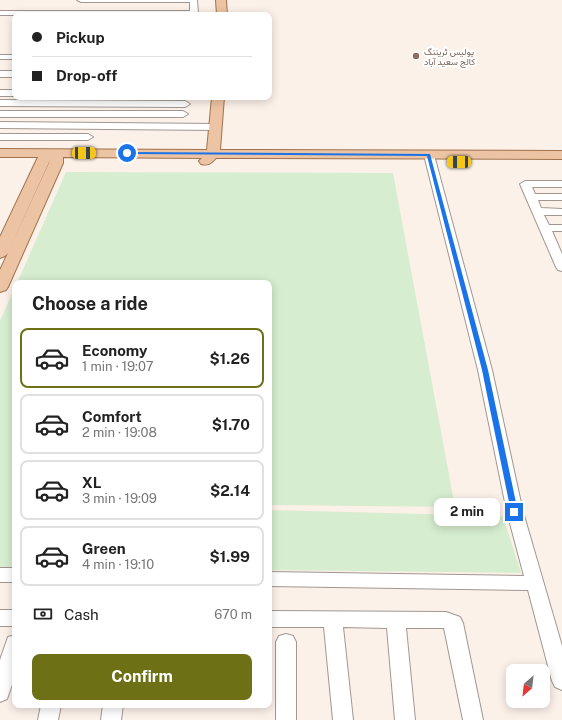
<!DOCTYPE html>
<meta charset="utf-8">
<style>
body{margin:0;font-family:"Public Sans",Vazirmatn,sans-serif;background:#f2f2f2;color:#222;height:100vh;display:flex;flex-direction:column;font-size:15px;white-space:nowrap}
*{box-sizing:border-box;margin:0}
p{font-size:13px;color:#767676}
.icon{flex:none;width:22px;height:22px;fill:none;stroke:currentColor;stroke-width:2;stroke-linecap:round;stroke-linejoin:round}
.map{position:relative;flex:1;overflow:hidden}
.drawer{position:absolute;left:12px;top:280px;width:260px;height:428px;display:flex;flex-direction:column;background:#fff;border-radius:8px;box-shadow:0 2px 10px #0003}
.drawer>*{flex:none}
.hud{position:absolute;left:12px;top:12px;width:260px;height:88px;border-radius:8px;box-shadow:0 2px 10px #0003;display:grid;align-content:center;height:88px;padding:0 20px;background:#fff}
.needle{width:26px;rotate:208deg}
.fabs{position:absolute;left:506px;top:664px;display:grid;gap:8px}
.fabs a{display:grid;place-items:center;width:44px;height:44px;border-radius:8px;background:#fff;box-shadow:0 2px 10px #0003;font-size:20px}
.end{position:absolute;width:18px;height:18px;margin:-9px;border:5px solid #1a73e8;background:#fff;box-shadow:0 0 0 2px #fff}
.from{border-radius:50%}
.bubble{position:absolute;height:28px;border-radius:8px;background:#fff;box-shadow:0 2px 10px #0003;font-size:13px;font-weight:700;line-height:28px;text-align:center}
.car{position:absolute;width:12px;height:24px;margin:-12px -6px;border-radius:5px;box-shadow:0 0 3px 1px #0007;background:linear-gradient(#f5c518 24%,#345 0 40%,#f5c518 0 76%,#345 0 86%,#f5c518 0)}
.hud b{display:flex;align-items:center;gap:14px;height:38px;font-size:15px}
.hud b+b{border-top:1px solid #e0e0e0}
.hud i{width:10px;height:10px;background:#222}
ul{padding:0;list-style:none}
li{display:flex;align-items:center;gap:12px;height:60px;margin:0 8px 6px;padding:0 12px;border:2px solid #e0e0e0;border-radius:8px}
li div{flex:1}
li b{display:block;font-size:15px}
li em{font-style:normal;font-weight:700}
li.active{border-color:#6d7015}
li>.icon{width:36px;height:36px;stroke-width:1.5}
h2{padding:0 20px;font-size:18px;line-height:48px}
.pay{display:flex;align-items:center;gap:10px;height:44px;padding:0 20px;font-size:15px}
.pay p{margin-inline-start:auto}
.primary-button{display:flex;gap:8px;margin-top:auto;padding:8px 20px}
.primary-button a{flex:1;height:46px;border-radius:8px;background:#6d7015;color:#fff;font-size:16px;font-weight:700;line-height:46px;text-align:center}
.map>svg:first-child{display:block}
.green{fill:#d6edcf}
.lines{fill:none;stroke-linecap:round;stroke-linejoin:round}
.minor-casing{stroke:#a19790;stroke-width:2}
.major-casing{stroke:#a0724d;stroke-width:2}
.minor{fill:#fff;fill-rule:evenodd}
.major{fill:#edc4a3;fill-rule:evenodd}
.route{fill:#1a73e8}
.education-dot{fill:#8d6e63;stroke:#fff;stroke-width:1.5}
.labels{text-anchor:middle;dominant-baseline:central;stroke-width:4;stroke-linejoin:round;paint-order:stroke}
.far-education-label{font-size:9px;fill:#785e54;stroke:#fff;text-anchor:start}
</style>
<div class="map">
<svg width="562" height="720" viewBox="0 0 562 720">
<rect width="100%" height="100%" fill="#fcf1e9"/>
<g class="green">
<path d="M 66,172 L 393,173 L 455,507 L 269,505 L 269,283 L 17,283 Z"/>
<path d="M 15,287 L 15,568 L 0,568 L 0,321 Z"/>
<path d="M 269,510 L 503,516 L 521,573 L 269,570 Z"/>
</g>
<g class="lines">
<defs>
<g id="minor">
<path d="M 77,0 L 197,0 L 198,13 L 195,15 L 0,15 L 0,11 L 190,11 L 190,2 L 81,2 Z"/>
<rect x="0" y="55" width="15" height="4"/>
<rect x="0" y="71" width="15" height="6"/>
<rect x="0" y="90" width="15" height="6"/>
<path d="M 0,100 L 185,101 L 190,104 L 185,107 L 0,106 Z"/>
<path d="M 0,111 L 183,111 L 188,114 L 183,117 L 0,117 Z"/>
<path d="M 0,122 L 216,124 L 221,127 L 216,130 L 0,128 Z"/>
<path d="M 0,134 L 88,134 L 93,137 L 88,140 L 0,140 Z"/>
<path d="M 429,152 L 434,155 L 492,370 L 523,512 L 562,646 L 562,690 L 555,687 L 552,681 L 528,590 L 269,586 L 269,572 L 524,576 L 507,512 L 478,370 L 424,155 Z"/>
<path d="M 525,181 L 562,181 L 562,187 L 532,187 L 535,194 L 562,194 L 562,200 L 538,200 L 541,208 L 562,209 L 562,215 L 544,215 L 549,225 L 562,225 L 562,231 L 552,231 L 562,254 L 562,271 L 558,270 L 556,267 L 520,184 Z"/>
<rect x="0" y="568" width="15" height="14"/>
<rect x="0" y="610" width="15" height="16"/>
<path d="M 269,611 L 446,612 L 460,617 L 463,623 L 483,720 L 463,720 L 444,628 L 406,628 L 415,720 L 395,720 L 387,628 L 343,627 L 353,720 L 333,720 L 324,627 L 269,627 Z"/>
<path d="M 286,634 L 293,636 L 296,642 L 296,720 L 276,720 L 276,642 L 279,636 Z"/>
<path d="M 15,635 L 15,676 L 7,699 L 0,702 L 0,660 L 8,637 Z"/>
<path d="M 41,705 L 61,705 L 58,720 L 38,720 Z"/>
<path d="M 103,705 L 123,705 L 121,720 L 101,720 Z"/>
</g>
<g id="major">
<path d="M 216,0 L 226,0 L 227,15 L 217,15 Z"/>
<path d="M 212,97 L 224,97 L 220,150 L 562,151 L 562,159 L 216,158 C 211,163 209,166 201,164 L 199,161 L 202,158 L 63,157 L 63,163 L 8,287 L 6,290 L 0,292 L 0,270 L 8,253 L 5,256 L 0,258 L 0,237 L 38,157 L 0,157 L 0,149 L 207,150 ZM 50,160 L 49,163 L 8,252 Z"/>
</g>
</defs>
<use href="#minor" class="minor-casing"/>
<use href="#major" class="major-casing"/>
<use href="#minor" class="minor"/>
<use href="#major" class="major"/>
</g>
<path class="route" d="M 125,152 L 430,154 L 488,370 L 518,512 L 517,514 L 514,515 L 511,512 L 482,370 L 427,156 L 127,154 Z"/>
<circle class="education-dot" cx="416" cy="56" r="4"/>
<g class="labels">
<g class="far-education-label">
<text x="424" y="51">پولیس ٹریننگ<tspan x="424" dy="10">کالج سعید آباد</tspan></text>
</g>
</g>
</svg>
<div class="fabs">
<a><svg class="needle" viewBox="-14 -14 28 28"><path d="M0-13l5 13h-10z" fill="#e53935"/><path d="M0 13l5-13h-10z" fill="#767676"/></svg></a>
</div>
<i class="end from" style="left:127px;top:153px"></i>
<i class="end" style="left:514px;top:512px"></i>
<div class="bubble" style="left:434px;top:498px;width:66px">2 min</div>
<i class="car" style="left:84px;top:153px;rotate:90deg"></i>
<i class="car" style="left:459px;top:162px;rotate:270deg"></i>
<div class="hud">
<b><i class="from"></i>Pickup</b>
<b><i></i>Drop-off</b>
</div>
<section class="drawer">
<h2>Choose a ride</h2>
<ul>
<li class="active"><svg class="icon" aria-label="car" viewBox="0 0 24 24"><path d="M5 17H2v-5l4-1 3-4h7l3 4 3 1v5h-3M9 17h6M6 11h13"/><circle cx="7" cy="17" r="2"/><circle cx="17" cy="17" r="2"/></svg><div><b>Economy</b><p>1 min · 19:07</p></div><em>$1.26</em></li>
<li><svg class="icon" aria-label="car" viewBox="0 0 24 24"><path d="M5 17H2v-5l4-1 3-4h7l3 4 3 1v5h-3M9 17h6M6 11h13"/><circle cx="7" cy="17" r="2"/><circle cx="17" cy="17" r="2"/></svg><div><b>Comfort</b><p>2 min · 19:08</p></div><em>$1.70</em></li>
<li><svg class="icon" aria-label="car" viewBox="0 0 24 24"><path d="M5 17H2v-5l4-1 3-4h7l3 4 3 1v5h-3M9 17h6M6 11h13"/><circle cx="7" cy="17" r="2"/><circle cx="17" cy="17" r="2"/></svg><div><b>XL</b><p>3 min · 19:09</p></div><em>$2.14</em></li>
<li><svg class="icon" aria-label="car" viewBox="0 0 24 24"><path d="M5 17H2v-5l4-1 3-4h7l3 4 3 1v5h-3M9 17h6M6 11h13"/><circle cx="7" cy="17" r="2"/><circle cx="17" cy="17" r="2"/></svg><div><b>Green</b><p>4 min · 19:10</p></div><em>$1.99</em></li>
</ul>
<div class="pay"><svg class="icon" aria-label="cash" viewBox="0 0 24 24"><path d="M3 7h18v10H3z"/><circle cx="12" cy="12" r="2"/></svg>Cash<p>670 m</p></div>
<div class="primary-button"><a>Confirm</a></div>
</section>
</div>
